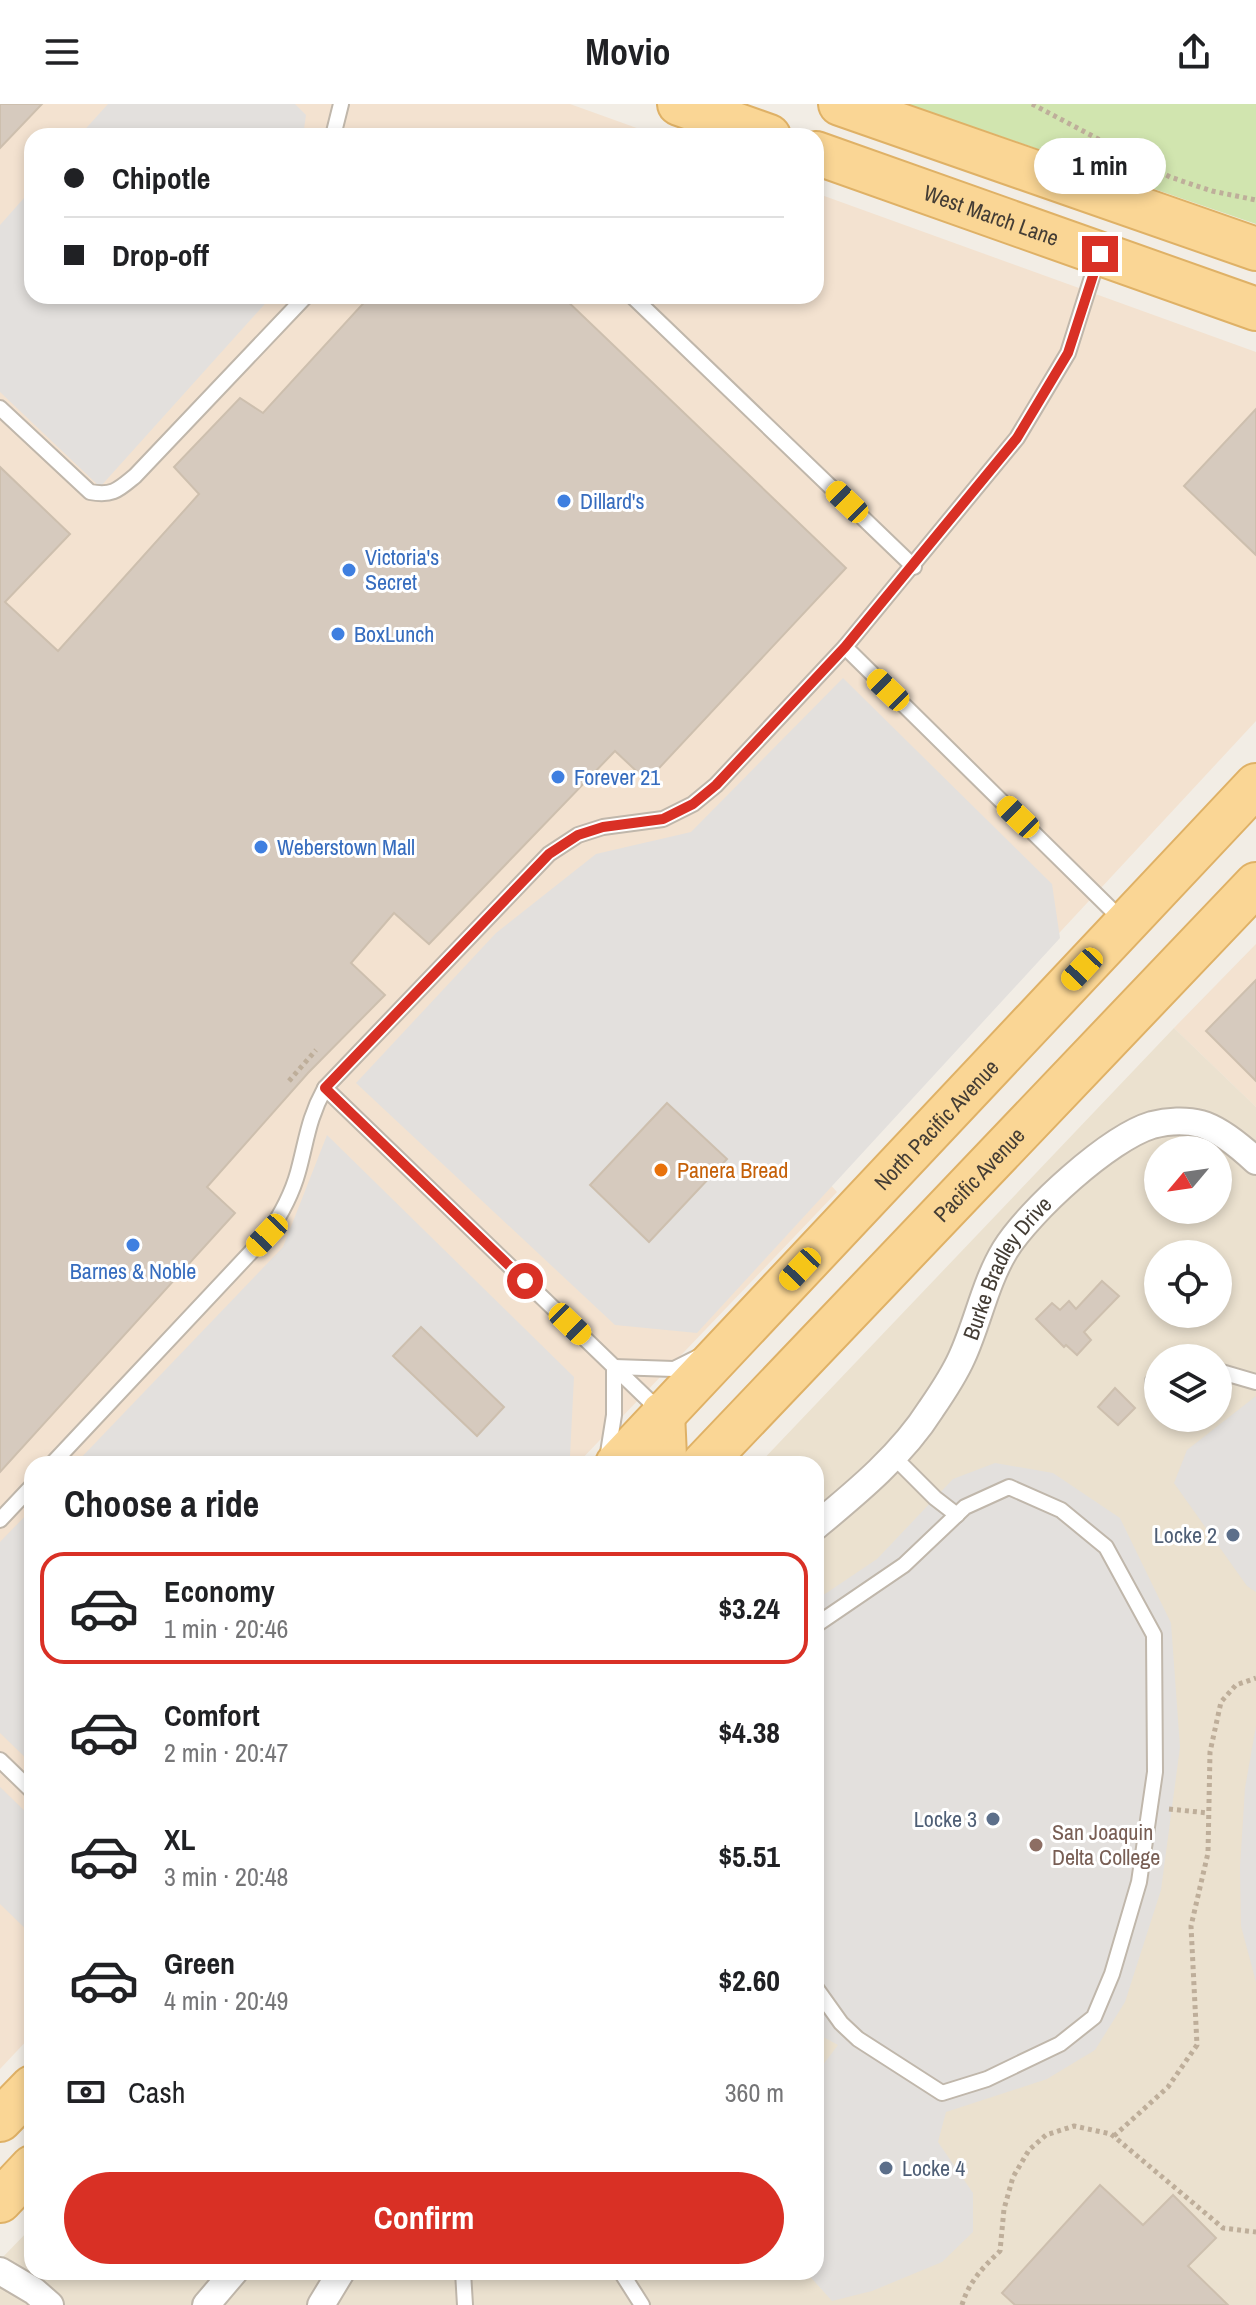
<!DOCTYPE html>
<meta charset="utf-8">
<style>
body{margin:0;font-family:"Archivo Narrow",sans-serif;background:#f6f6f6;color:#202124;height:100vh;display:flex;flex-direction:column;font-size:30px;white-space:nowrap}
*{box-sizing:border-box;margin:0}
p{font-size:26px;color:#757577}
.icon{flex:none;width:44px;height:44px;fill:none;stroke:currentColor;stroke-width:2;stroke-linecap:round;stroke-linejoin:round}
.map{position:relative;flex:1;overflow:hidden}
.side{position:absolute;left:24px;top:1352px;width:800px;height:824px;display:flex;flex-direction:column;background:#fff;border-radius:24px;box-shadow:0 4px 12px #0003}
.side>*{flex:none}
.hud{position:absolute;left:24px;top:24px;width:800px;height:176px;border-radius:24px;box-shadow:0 4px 12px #0003;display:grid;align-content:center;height:176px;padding:0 40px;background:#fff}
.needle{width:52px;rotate:241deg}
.buttons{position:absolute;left:1144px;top:1032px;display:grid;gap:16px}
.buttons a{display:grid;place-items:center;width:88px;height:88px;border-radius:50%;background:#fff;box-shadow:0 4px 12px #0003;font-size:40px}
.end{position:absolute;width:36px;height:36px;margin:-18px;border:10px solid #d93025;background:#fff;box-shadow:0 0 0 4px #fff}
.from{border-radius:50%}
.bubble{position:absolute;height:56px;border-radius:28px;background:#fff;box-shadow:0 4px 12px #0003;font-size:26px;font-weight:700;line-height:56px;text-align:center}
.car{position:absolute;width:24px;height:48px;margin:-24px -12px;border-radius:10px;box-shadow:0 0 6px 2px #0007;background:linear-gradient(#f5c518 24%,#345 0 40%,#f5c518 0 76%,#345 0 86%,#f5c518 0)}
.hud b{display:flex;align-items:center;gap:28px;height:76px;font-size:30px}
.hud b+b{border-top:2px solid #e0e0e0}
.hud i{width:20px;height:20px;background:#202124}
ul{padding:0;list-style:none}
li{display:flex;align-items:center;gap:24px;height:112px;margin:0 16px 12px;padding:0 24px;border:4px solid transparent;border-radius:24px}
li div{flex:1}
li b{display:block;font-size:30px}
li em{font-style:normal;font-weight:700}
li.active{border-color:#d93025}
li>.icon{width:72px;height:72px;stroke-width:1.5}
h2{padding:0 40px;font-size:36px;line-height:96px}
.pay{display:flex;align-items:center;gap:20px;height:88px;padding:0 40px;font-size:30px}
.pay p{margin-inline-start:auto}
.action{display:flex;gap:16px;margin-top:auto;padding:16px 40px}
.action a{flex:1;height:92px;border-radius:48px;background:#d93025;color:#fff;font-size:32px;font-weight:700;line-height:92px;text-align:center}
header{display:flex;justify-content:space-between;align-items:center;height:104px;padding:0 40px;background:#fff;font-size:36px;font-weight:700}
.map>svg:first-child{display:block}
.commercial{fill:#f3e2d0}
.education{fill:#ebe1cf;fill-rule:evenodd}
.green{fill:#d1e5af}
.parking{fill:#e3e0dd}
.building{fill:#d6cabe;stroke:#cdbfae;stroke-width:2}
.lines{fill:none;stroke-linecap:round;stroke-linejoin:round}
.lane-casing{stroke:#c0b7ab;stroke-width:18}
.street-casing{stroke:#c0b7ab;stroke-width:30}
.primary-casing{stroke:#dfb166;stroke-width:46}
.path{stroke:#beae9a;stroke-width:5;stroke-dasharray:4 4;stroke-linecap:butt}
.lane{stroke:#fff;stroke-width:14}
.street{stroke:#fff;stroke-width:26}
.primary{stroke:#fad695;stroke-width:42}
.route{stroke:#d93025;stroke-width:10}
.shop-dot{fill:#3f7fe0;stroke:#fff;stroke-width:3}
.food-dot{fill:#e8710a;stroke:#fff;stroke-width:3}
.service-dot{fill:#5c6f8a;stroke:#fff;stroke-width:3}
.education-dot{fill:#8d6e63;stroke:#fff;stroke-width:3}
.labels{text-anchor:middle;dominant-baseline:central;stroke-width:6;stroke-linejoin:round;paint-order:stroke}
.street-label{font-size:22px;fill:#443d35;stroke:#fff}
.shop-label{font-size:22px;fill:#366cbe;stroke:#fff;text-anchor:start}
.food-label{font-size:22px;fill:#c56008;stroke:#fff;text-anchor:start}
.service-label{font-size:22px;fill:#4e5e75;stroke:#fff;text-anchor:end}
.education-label{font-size:22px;fill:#785e54;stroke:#fff;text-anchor:start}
</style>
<header><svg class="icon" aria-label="menu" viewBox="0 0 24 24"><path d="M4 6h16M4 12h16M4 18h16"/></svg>Movio<svg class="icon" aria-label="share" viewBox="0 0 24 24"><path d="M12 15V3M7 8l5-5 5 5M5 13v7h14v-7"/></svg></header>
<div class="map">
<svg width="1256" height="2201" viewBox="0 0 1256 2201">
<rect width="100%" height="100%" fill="#f2ede5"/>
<g class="commercial">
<path d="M 0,0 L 570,0 L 659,32 L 32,32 L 32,192 L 816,192 L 816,89 L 1256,248 L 1256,617 L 828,1078 L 837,1088 L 577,1360 L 32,1360 L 32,1931 L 0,1965 Z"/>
<path d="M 1256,840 L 1256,1003 L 1174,924 Z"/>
</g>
<path class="education" d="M 1174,924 L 1256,1003 L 1256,2201 L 0,2201 L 0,2156 L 32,2123 L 32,2168 L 816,2168 L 816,1360 L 759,1360 ZM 1158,1046 L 1218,1046 L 1218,1106 L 1158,1106 ZM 1158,1150 L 1218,1150 L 1218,1210 L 1158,1210 ZM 1158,1254 L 1218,1254 L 1218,1314 L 1158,1314 Z"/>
<path class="green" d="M 907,0 L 1256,0 L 1256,120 Z"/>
<g class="parking">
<path d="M 108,0 L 295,0 L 306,11 L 303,32 L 79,32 Z"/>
<path d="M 32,85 L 32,192 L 272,192 L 100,383 L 0,288 L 0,121 Z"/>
<path d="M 843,574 L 1052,780 L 1060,834 L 697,1229 L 615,1221 L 356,979 L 496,829 L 596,750 L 691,728 Z"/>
<path d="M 327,1031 L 574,1273 L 570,1352 L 563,1360 L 75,1360 L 283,1143 Z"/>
<path d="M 1256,1292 L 1256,1488 L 1247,1482 L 1174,1379 L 1187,1346 Z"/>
<path d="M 995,1359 L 1053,1369 L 1120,1414 L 1171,1519 L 1180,1643 L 1161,1786 L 1125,1898 L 1095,1946 L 1047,1975 L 946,2008 L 938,2038 L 973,2089 L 973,2128 L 942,2158 L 872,2187 L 832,2197 L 806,2168 L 816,2168 L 816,1970 L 838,1941 L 816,1929 L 816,1496 L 877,1455 L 953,1375 Z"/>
<path d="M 32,1405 L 32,1660 L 0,1629 L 0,1438 Z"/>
<path d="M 1256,1622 L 1256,1878 L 1241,1822 L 1240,1763 L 1245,1684 Z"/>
<path d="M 0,1683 L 32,1714 L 32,1831 L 0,1800 Z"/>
</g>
<g class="building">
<path d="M 0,0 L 42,0 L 0,44 Z"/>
<path d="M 370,192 L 562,192 L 846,464 L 647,677 L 615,647 L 429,840 L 394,809 L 351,859 L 385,891 L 308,969 L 207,1083 L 235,1109 L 0,1368 L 0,363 L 70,430 L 5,498 L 58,547 L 199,390 L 174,363 L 240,294 L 263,309 Z"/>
<path d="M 1256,305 L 1256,451 L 1184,382 Z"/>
<path d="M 1256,876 L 1256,977 L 1206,927 Z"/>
<path d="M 667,999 L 727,1055 L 649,1138 L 590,1081 Z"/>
<path d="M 1102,1177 L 1119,1192 L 1084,1228 L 1091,1236 L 1077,1251 L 1066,1241 L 1064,1243 L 1036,1215 L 1052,1199 L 1060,1206 L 1069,1197 L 1076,1205 Z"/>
<path d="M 421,1223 L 504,1303 L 477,1332 L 393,1252 Z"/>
<path d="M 1115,1284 L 1135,1304 L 1118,1321 L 1098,1303 Z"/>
<path d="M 1100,2081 L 1143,2121 L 1173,2091 L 1216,2134 L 1188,2162 L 1228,2201 L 1015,2201 L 1002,2189 Z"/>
</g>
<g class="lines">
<defs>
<g id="lane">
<path d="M 333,32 L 341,0"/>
<path d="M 632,192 L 914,463"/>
<path d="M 0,304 L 90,388 C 113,392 118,386 135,372 L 306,192"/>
<path d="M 845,543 L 1124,818"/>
<path d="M 325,984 L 662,1309"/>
<path d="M 1218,1267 L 1256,1278"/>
<path d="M 1153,1277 L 1158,1275"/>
<path d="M 893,1352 L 935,1394 L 957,1411"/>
<path d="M 607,1355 L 614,1311 L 614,1263 L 674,1265 L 698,1253"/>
<path d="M 52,1360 L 267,1131 C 280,1112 292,1090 298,1068 C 307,1035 308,1015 325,984 L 549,750 L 578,731 L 603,723 L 663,715 L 693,700 L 716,681 L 845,543 L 1017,334 L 1068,249 L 1099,151"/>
<path d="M 0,1416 L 32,1382"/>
<path d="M 816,1521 L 904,1461 L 965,1403 L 1009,1383 L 1061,1406 L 1106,1443 L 1154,1531 L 1155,1668 L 1139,1778 L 1112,1870 L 1094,1913 L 1060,1940 L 987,1975 L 942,1989 L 858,1935 L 841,1919 L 816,1884"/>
<path d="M 0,1656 L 32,1687"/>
<path d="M 463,2168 L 465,2201"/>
<path d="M 621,2168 L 642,2201"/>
</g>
<g id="street">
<path id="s1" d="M 816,1422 C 857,1388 902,1351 931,1305 C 942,1289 954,1271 962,1253 C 978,1218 985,1179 1005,1146 C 1029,1107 1109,1034 1152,1021 C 1167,1017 1186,1016 1201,1020 C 1219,1025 1242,1044 1256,1057"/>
<path d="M 0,2167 L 34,2187 L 50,2201"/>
<path d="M 206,2201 L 234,2168"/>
<path d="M 321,2201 L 341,2168"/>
</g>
<g id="primary">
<path d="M 679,0 L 769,32"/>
<path d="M 840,0 L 1256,145"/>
<path id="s2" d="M 816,49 L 1256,205"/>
<path d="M 663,1309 L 665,1353 L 663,1360"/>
<path id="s3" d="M 617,1360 L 1256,681"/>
<path id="s4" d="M 703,1360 L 1256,780"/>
<path d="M 0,2016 L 32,1983"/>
<path d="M 0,2097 L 32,2063"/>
</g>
</defs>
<use href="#lane" class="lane-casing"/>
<use href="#street" class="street-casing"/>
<use href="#primary" class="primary-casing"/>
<g class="path">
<path d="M 1032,0 L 1170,73 L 1212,87 L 1256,96"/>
<path d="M 289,977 L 316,946"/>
<path d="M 1169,1705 L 1208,1709"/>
<path d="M 1114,2032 L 1168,1983 L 1197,1941 L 1191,1822 L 1208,1749 L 1210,1648 L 1221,1598 L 1236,1581 L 1256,1574"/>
<path d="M 962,2201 C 968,2179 984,2162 1000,2147 L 1004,2105 L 1013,2073 L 1029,2046 L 1046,2031 L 1074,2022 L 1111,2030 L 1223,2124 L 1256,2128"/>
</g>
<use href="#lane" class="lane"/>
<use href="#street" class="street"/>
<use href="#primary" class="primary"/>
</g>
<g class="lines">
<path class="route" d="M 525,1177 L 325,984 L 549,750 L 578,731 L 603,723 L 663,715 L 693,700 L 716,681 L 845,543 L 1017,334 L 1068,249 L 1100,150"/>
</g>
<g class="shop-dot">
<circle cx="564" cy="397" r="8"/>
<circle cx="349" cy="466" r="8"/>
<circle cx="338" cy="530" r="8"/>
<circle cx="558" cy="673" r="8"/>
<circle cx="261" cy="743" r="8"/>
<circle cx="133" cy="1141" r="8"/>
</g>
<circle class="food-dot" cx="661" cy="1066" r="8"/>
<g class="service-dot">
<circle cx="1233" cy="1431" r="8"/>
<circle cx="993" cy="1715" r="8"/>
<circle cx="886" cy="2064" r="8"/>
</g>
<circle class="education-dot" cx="1036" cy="1741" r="8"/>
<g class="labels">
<g class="street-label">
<text stroke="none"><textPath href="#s2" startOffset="186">West March Lane</textPath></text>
<text stroke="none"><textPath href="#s3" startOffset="466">North Pacific Avenue</textPath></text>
<text stroke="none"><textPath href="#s4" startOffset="400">Pacific Avenue</textPath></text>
<text stroke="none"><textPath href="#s1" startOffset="326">Burke Bradley Drive</textPath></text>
</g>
<g class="shop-label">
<text x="580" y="397">Dillard's</text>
<text x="365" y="453">Victoria's<tspan x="365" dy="25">Secret</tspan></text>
<text x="354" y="530">BoxLunch</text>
<text x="574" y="673">Forever 21</text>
<text x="277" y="743">Weberstown Mall</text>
<text x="133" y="1167" text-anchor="middle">Barnes &amp; Noble</text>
</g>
<g class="food-label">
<text x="677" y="1066">Panera Bread</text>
</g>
<g class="service-label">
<text x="1217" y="1431">Locke 2</text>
<text x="977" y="1715">Locke 3</text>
<text x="902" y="2064" text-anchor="start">Locke 4</text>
</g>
<g class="education-label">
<text x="1052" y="1728">San Joaquin<tspan x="1052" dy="25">Delta College</tspan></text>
</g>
</g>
</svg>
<div class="buttons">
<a><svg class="needle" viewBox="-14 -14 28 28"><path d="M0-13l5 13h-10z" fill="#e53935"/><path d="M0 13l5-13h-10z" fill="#757577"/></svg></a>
<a><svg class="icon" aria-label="locate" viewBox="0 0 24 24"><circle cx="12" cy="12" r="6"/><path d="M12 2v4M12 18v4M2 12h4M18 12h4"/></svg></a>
<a><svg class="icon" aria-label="layers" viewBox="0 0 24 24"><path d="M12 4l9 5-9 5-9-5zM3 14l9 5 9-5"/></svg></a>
</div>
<i class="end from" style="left:525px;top:1177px"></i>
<i class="end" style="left:1100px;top:150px"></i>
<div class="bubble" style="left:1034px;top:34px;width:132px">1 min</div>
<i class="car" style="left:847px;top:398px;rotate:314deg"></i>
<i class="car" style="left:888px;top:586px;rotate:314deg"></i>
<i class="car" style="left:1018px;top:713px;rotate:314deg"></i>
<i class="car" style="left:1082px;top:865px;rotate:223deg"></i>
<i class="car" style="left:267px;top:1131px;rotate:223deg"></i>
<i class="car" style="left:800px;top:1165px;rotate:223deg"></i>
<i class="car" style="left:570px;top:1220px;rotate:134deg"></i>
<div class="hud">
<b><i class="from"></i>Chipotle</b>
<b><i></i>Drop-off</b>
</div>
<section class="side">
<h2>Choose a ride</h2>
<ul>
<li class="active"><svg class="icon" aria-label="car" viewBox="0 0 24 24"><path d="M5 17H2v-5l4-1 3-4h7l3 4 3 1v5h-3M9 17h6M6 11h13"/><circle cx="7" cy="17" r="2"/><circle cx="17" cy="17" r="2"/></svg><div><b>Economy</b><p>1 min · 20:46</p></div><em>$3.24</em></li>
<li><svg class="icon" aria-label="car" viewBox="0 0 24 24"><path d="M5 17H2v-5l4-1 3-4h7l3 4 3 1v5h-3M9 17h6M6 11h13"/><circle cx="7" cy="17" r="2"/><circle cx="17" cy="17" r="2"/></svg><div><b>Comfort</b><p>2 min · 20:47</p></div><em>$4.38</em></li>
<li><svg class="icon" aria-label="car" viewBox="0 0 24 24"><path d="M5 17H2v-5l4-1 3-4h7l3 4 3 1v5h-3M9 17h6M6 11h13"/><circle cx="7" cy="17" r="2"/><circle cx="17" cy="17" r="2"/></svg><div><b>XL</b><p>3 min · 20:48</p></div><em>$5.51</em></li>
<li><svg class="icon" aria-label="car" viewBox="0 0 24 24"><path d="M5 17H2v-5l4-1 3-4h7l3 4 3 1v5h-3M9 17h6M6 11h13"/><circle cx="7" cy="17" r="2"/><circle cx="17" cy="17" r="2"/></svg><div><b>Green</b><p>4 min · 20:49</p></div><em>$2.60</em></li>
</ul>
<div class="pay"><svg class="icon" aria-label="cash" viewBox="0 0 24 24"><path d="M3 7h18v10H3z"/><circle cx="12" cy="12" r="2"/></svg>Cash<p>360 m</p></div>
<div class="action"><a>Confirm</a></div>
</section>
</div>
